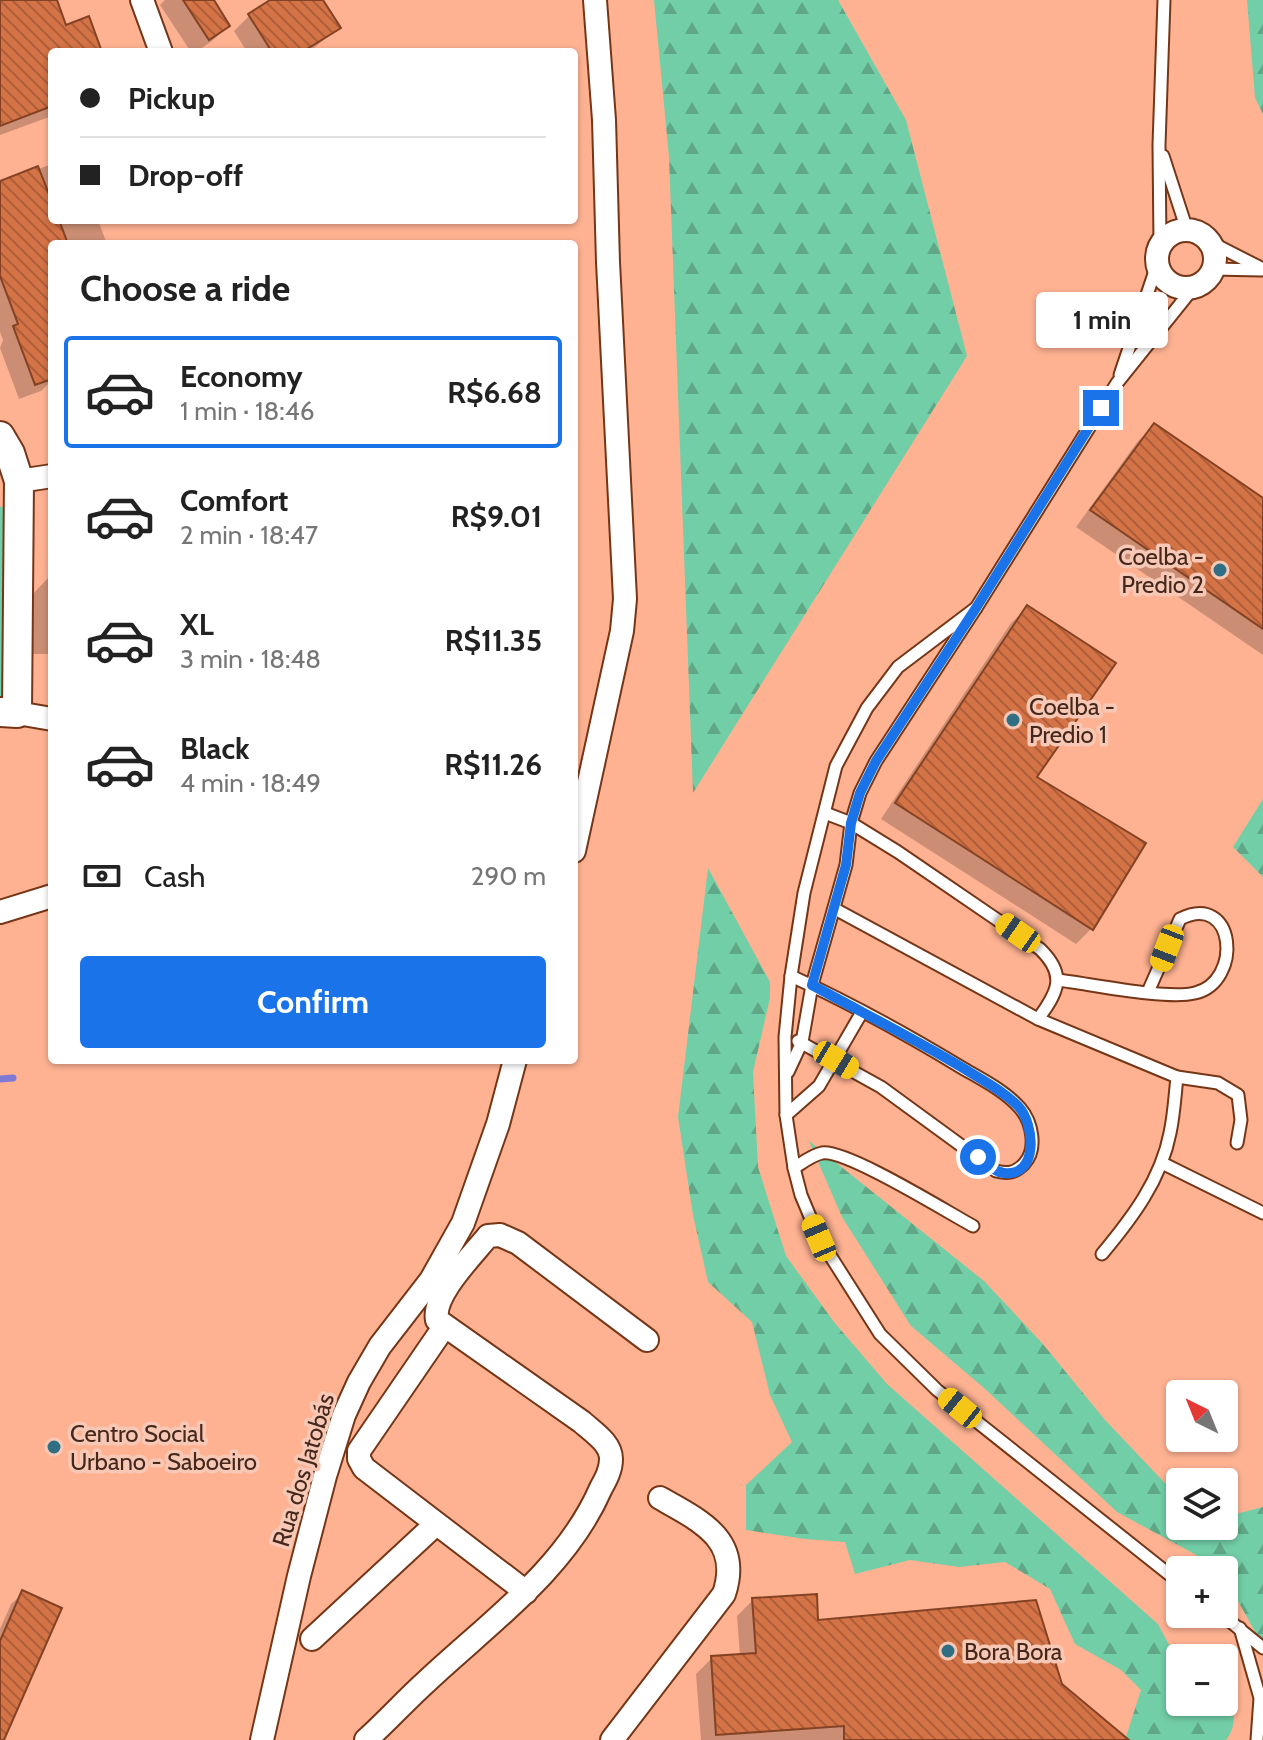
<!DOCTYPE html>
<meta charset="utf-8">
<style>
body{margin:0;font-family:Cabin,sans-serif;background:#f6f6f6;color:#222;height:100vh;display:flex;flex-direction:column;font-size:30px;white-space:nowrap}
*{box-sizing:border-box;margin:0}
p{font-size:26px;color:#767676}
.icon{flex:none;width:44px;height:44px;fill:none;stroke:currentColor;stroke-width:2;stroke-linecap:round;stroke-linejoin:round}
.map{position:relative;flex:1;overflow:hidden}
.sheet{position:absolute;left:48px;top:240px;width:530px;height:824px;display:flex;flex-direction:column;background:#fff;border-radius:8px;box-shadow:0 2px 6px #0004}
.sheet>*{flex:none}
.guide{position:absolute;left:48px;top:48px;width:530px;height:176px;border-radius:8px;box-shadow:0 2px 6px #0004;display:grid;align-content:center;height:176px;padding:0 32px;background:#fff}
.needle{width:52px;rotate:317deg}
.buttons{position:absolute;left:1166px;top:1380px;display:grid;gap:16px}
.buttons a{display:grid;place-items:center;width:72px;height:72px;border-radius:8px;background:#fff;box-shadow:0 2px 6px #0004;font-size:40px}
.end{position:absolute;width:36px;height:36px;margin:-18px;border:10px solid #1a73e8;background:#fff;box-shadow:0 0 0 4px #fff}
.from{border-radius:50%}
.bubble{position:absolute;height:56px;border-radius:8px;background:#fff;box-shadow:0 2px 6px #0004;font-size:26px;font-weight:700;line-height:56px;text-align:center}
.car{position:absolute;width:24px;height:48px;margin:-24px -12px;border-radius:10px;box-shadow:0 0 6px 2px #0007;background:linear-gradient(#f5c518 24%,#345 0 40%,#f5c518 0 76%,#345 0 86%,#f5c518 0)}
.guide b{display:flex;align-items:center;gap:28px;height:76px;font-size:30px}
.guide b+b{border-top:2px solid #e0e0e0}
.guide i{width:20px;height:20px;background:#222}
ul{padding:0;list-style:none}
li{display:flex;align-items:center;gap:24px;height:112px;margin:0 16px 12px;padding:0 16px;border:4px solid transparent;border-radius:8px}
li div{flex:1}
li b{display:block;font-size:30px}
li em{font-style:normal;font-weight:700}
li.selected{border-color:#1a73e8}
li>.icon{width:72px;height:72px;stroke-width:1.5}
h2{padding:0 32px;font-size:36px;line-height:96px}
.pay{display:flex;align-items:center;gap:20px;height:88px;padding:0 32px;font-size:30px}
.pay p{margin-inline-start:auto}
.cta{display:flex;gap:16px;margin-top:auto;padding:16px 32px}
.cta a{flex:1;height:92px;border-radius:8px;background:#1a73e8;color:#fff;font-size:32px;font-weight:700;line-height:92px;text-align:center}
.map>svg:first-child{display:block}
.forest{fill:url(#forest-firs)}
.park{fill:url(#park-tufts)}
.shadow{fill:#0003}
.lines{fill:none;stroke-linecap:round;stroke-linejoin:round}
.stream{stroke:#7d79d4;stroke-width:7}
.building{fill:url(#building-back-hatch);stroke:#834224;stroke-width:2}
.service-casing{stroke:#753617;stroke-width:15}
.minor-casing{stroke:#753617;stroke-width:26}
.tertiary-casing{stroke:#753617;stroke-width:32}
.service{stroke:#fff;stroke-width:11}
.minor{stroke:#fff;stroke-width:22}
.tertiary{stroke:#fff;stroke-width:28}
.route{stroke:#1a73e8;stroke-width:10}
.poi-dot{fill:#306e83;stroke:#f6c8b5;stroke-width:3}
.labels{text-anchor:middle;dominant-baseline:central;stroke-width:7;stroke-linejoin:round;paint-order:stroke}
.poi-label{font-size:24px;fill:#45271b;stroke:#f6c8b5;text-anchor:start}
.street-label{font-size:24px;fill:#45271b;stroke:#f6c8b5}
</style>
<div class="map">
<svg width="1263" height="1740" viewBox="0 0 1263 1740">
<defs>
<pattern id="forest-firs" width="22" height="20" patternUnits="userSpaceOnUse" patternTransform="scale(2)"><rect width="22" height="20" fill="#72cea6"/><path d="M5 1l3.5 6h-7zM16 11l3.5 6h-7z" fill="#5fa786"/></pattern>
<pattern id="park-tufts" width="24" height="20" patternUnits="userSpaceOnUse" patternTransform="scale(2)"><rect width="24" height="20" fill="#72cea6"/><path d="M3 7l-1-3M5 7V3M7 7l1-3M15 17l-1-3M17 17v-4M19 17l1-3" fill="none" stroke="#5fa786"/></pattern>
<pattern id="building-back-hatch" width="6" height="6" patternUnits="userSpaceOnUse" patternTransform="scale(2)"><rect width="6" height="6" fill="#d47346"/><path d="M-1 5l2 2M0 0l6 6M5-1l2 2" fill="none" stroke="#ae5e3a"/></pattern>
</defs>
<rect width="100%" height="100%" fill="#feb292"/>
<g class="forest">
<path d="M 654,0 L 838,0 L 906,120 L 967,356 L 693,793 L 669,157 Z"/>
<path d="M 1247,0 L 1263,0 L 1263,114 L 1255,98 Z"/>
<path d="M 1263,799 L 1263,877 L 1233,847 Z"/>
<path d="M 708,868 L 770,982 L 770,998 L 753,1072 L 758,1167 L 786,1256 L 834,1322 L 887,1384 L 1158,1624 L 1176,1658 L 1207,1658 L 1180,1658 L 1180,1702 L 1224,1702 L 1224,1684 C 1234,1700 1239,1724 1226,1740 L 1125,1740 L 1141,1690 L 1121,1670 L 1075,1644 L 1050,1589 L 1005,1562 L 959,1567 L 910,1560 L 855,1574 L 845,1542 L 805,1539 L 746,1530 L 746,1485 L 792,1442 L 770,1395 L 752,1322 L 708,1282 L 693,1215 L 678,1117 Z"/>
<path d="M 809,1141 L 984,1281 L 1042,1343 L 1105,1420 L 1180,1499 L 1180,1526 L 1224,1526 L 1224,1517 L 1263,1507 L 1263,1646 L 1224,1576 L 1224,1570 L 1117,1512 L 984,1388 L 911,1326 L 842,1217 Z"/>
</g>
<path class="park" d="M 11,506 L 7,684 L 0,700 L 0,507 Z"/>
<g class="shadow">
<path d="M 0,0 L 55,0 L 65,27 L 100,52 L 52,52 L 52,116 L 0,135 Z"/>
<path d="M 165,0 L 212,0 L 228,26 L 212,41 L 196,52 L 191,52 L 160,5 Z"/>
<path d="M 273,0 L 320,0 L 338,28 L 309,52 L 247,52 L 234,31 L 249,16 Z"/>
<path d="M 52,164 L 52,220 L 98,220 L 107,244 L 52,244 L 52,380 L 41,391 L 19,399 L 0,348 L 3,340 L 0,332 L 0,183 Z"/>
<path d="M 1154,426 L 1263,498 L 1263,655 L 1076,527 L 1138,441 Z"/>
<path d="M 48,578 L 52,578 L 52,654 L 31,654 L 33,594 Z"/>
<path d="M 1027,608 L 1034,778 L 1091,929 L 1076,944 L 881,819 L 1011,623 Z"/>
<path d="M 23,1593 L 0,1736 L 0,1629 L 11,1604 Z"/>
<path d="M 753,1600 L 816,1622 L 1110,1740 L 701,1740 L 696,1674 L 712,1658 L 740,1656 L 737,1616 Z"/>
</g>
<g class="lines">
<path class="stream" d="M 0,1079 L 13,1078"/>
</g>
<g class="building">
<path d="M 0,0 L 57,0 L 66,25 L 89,16 L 102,52 L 52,52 L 52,106 L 0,126 Z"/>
<path d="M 183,0 L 214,0 L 230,26 L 209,40 Z"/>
<path d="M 270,0 L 323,0 L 341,28 L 302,52 L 272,52 L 248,14 Z"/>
<path d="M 38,166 L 52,202 L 52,220 L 59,220 L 68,244 L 52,244 L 52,379 L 35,385 L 13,326 L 18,324 L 0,276 L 0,181 Z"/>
<path d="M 1154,423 L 1263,498 L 1263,629 L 1090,510 Z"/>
<path d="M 1027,605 L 1116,663 L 1037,777 L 1146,843 L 1093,930 L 895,803 Z"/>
<path d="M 22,1590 L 62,1608 L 4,1740 L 0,1740 L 0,1641 Z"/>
<path d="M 817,1594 L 818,1620 L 1036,1600 L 1062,1684 L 1129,1740 L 844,1740 L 844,1726 L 716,1735 L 711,1656 L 756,1653 L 752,1598 Z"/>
</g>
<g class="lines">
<defs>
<g id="service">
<path d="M 1163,156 L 1187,230"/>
<path d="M 1210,242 L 1263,269"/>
<path d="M 1160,245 L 1159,145 L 1164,0"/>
<path d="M 1213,269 L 1261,270"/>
<path d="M 1120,375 L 1157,265"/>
<path d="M 976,608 L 898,667 L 867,708 L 836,766 L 804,893 L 791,976 L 785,1037 L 786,1115 L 794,1168 L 801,1195 L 819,1238 L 880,1334 L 937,1390 L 1180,1583"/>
<path d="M 825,813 L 851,823 L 898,852 L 1040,949 C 1067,975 1058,992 1038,1019"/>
<path d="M 835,909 L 1038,1019 L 1177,1077 C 1175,1095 1174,1115 1170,1133 C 1161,1180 1132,1218 1102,1254"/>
<path d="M 791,976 C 850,1003 908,1035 964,1069 C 983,1080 1005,1091 1020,1108 C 1032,1122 1038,1149 1024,1164 C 1015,1173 1008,1174 996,1171 L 881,1087 L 798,1041"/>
<path d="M 1058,980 C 1091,984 1166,1000 1195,993 C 1243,982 1236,891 1180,919 L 1148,992"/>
<path d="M 788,1072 L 802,1042 L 812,985 L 846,865 L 851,823 L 860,793 L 876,761 L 976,608 L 1117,383 L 1194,287"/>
<path d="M 1177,1077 L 1218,1083 L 1238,1095 L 1241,1120 L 1237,1143"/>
<path d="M 786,1115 L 819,1086 L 862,1012"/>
<path d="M 1162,1163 L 1263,1213"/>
<path d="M 794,1168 C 802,1163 812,1155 822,1153 C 846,1149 947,1212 973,1226"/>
<path d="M 1221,1614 L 1263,1648"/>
<path d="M 1240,1628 L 1260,1698 L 1257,1740"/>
</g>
<g id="minor">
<path d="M 142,0 L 161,52"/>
<circle cx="1186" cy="259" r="29"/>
<path d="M 19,481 L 52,476"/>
<path d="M 17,713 L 52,719"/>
<path d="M 574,851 L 622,631 L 625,599 L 608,262 L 604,120 L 595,0"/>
<path d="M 0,912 L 52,896"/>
<path d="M 444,1327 L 359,1451 L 359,1459 L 364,1468 L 526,1592"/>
<path d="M 312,1639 L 436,1524"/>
<path d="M 262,1740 L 299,1576 L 325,1476 L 344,1415 L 359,1382 L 380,1346 L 431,1280 L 463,1223 L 498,1124 L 515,1060"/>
<path d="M 366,1740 C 387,1721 406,1700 427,1681 C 490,1622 566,1569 601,1488 C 606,1479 611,1470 611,1459 C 611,1443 593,1432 582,1422 L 437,1320 C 432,1295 472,1256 488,1236 L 500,1235 L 518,1243 L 647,1340"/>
<path d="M 612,1740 L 724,1594 C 742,1540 701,1521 660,1498"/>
</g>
<path id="tertiary" d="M 0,436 L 10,453 L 19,481 L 17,713 L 0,712"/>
</defs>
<use href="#service" class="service-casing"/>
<use href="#minor" class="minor-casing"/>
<use href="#tertiary" class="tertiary-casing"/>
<use href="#service" class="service"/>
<use href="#minor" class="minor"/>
<use href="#tertiary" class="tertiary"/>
</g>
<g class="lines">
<path class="route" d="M 978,1157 C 986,1163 994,1172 1004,1173 C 1039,1177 1035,1124 1018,1106 C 1002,1090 982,1080 963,1068 C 913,1038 863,1013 812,985 L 846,865 L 851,823 L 860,793 L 876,761 L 976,608 L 1101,408"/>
</g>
<g class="poi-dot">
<circle cx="1220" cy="570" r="8"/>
<circle cx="1013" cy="720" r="8"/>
<circle cx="54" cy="1447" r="8"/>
<circle cx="948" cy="1651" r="8"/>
</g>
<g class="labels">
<g class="poi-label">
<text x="1204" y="556" text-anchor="end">Coelba -<tspan x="1204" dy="28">Predio 2</tspan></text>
<text x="1029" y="706">Coelba -<tspan x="1029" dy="28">Predio 1</tspan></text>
<text x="70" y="1433">Centro Social<tspan x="70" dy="28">Urbano - Saboeiro</tspan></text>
<text x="964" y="1651">Bora Bora</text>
</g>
<g class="street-label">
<text transform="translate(303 1470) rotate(-73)">Rua dos Jatobás</text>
</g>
</g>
</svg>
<div class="buttons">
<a><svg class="needle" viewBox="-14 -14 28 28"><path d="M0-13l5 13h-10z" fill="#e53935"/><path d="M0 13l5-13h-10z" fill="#767676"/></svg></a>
<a><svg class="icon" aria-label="layers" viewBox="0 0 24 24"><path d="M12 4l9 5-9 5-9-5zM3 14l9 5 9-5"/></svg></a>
<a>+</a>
<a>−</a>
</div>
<i class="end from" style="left:978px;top:1157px"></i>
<i class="end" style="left:1101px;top:408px"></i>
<div class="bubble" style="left:1036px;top:292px;width:132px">1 min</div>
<i class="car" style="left:1018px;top:933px;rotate:305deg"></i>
<i class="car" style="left:1167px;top:948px;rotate:201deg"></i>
<i class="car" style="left:836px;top:1060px;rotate:121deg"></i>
<i class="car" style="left:819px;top:1238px;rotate:337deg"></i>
<i class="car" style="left:960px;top:1408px;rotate:309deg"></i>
<div class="guide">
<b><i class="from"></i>Pickup</b>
<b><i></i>Drop-off</b>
</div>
<section class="sheet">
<h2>Choose a ride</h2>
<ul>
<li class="selected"><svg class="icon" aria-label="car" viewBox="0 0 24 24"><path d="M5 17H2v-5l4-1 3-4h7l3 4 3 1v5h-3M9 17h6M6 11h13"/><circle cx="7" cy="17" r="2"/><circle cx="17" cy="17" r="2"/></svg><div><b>Economy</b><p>1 min · 18:46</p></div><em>R$6.68</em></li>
<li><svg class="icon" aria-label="car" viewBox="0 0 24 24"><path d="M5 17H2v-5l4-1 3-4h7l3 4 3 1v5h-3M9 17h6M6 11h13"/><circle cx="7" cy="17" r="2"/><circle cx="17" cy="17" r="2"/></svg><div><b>Comfort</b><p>2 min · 18:47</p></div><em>R$9.01</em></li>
<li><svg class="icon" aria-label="car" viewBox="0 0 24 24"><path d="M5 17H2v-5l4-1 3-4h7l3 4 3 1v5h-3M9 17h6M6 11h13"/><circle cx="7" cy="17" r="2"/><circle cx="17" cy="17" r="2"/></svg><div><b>XL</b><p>3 min · 18:48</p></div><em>R$11.35</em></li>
<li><svg class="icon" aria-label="car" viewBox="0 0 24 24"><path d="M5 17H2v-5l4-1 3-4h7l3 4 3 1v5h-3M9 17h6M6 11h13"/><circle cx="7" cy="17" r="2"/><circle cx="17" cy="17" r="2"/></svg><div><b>Black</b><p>4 min · 18:49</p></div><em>R$11.26</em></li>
</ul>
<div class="pay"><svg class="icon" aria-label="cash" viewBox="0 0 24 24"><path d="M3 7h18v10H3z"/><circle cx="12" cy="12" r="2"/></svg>Cash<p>290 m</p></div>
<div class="cta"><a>Confirm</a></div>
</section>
</div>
